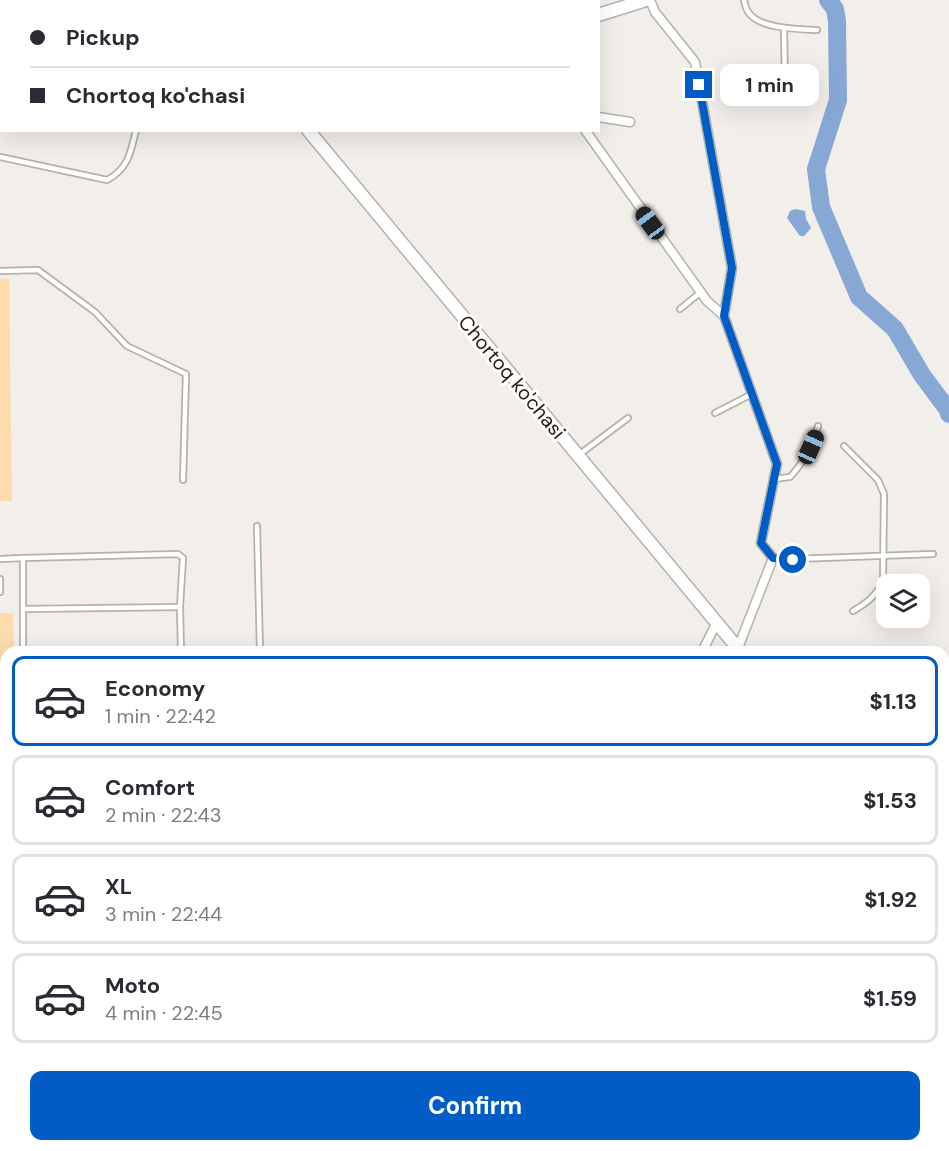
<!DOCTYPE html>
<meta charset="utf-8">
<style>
body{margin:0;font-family:"DM Sans",sans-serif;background:#f7f7f7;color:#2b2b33;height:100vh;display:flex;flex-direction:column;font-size:22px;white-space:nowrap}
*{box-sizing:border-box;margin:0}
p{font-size:20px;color:#7c7c81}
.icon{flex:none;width:33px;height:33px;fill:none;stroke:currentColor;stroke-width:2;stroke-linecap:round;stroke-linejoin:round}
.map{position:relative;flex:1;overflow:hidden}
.panel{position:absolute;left:0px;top:646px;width:950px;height:506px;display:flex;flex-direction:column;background:#fff;border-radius:18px 18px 0 0;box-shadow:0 6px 24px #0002}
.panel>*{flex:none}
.top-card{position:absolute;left:0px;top:0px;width:600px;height:132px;box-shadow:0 6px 24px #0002;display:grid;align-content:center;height:132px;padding:0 30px;background:#fff}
.fabs{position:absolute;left:876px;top:574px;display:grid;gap:12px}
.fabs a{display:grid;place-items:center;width:54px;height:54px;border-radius:12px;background:#fff;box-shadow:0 6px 24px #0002;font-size:30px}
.end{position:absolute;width:27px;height:27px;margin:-14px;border:8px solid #015cc5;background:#fff;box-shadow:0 0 0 3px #fff}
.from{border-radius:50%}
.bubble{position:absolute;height:42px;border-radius:12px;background:#fff;box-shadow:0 6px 24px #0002;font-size:20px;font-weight:700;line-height:42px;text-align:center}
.car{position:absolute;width:18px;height:36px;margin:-18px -9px;border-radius:8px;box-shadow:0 0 4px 2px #0007;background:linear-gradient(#222 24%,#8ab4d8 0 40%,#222 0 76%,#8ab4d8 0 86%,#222 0)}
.top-card b{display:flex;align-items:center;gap:21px;height:57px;font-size:22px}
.top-card b+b{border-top:2px solid #e1e1e2}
.top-card i{width:15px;height:15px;background:#2b2b33}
ul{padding:10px 0 0;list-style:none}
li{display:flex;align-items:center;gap:18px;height:90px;margin:0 12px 9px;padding:0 18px;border:3px solid #e1e1e2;border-radius:12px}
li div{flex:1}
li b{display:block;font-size:22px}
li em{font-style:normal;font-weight:700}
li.active{border-color:#015cc5}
li>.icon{width:54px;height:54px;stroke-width:1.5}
.button{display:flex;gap:12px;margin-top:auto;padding:12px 30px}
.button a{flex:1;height:69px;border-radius:12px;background:#015cc5;color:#fff;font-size:24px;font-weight:700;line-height:69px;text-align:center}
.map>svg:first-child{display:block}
.green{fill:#fddbac}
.water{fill:#87a7d5}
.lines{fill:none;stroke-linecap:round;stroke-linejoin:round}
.river{stroke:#87a7d5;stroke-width:18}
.lane-casing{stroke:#b5b1ab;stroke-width:8}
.street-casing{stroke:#b5b1ab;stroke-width:11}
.secondary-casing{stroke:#b5b1ab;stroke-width:15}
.lane{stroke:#fff;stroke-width:4.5}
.street{stroke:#fff;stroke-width:8}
.secondary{stroke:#fff;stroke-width:12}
.route{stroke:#015cc5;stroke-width:8}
.labels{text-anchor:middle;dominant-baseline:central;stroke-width:6;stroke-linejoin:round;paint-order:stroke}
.street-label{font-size:20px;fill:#22201e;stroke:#fffcf7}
</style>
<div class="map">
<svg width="949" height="1151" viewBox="0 0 949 1151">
<rect width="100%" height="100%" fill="#f2eee9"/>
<g class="green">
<path d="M 9,278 L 12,501 L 0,501 L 0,279 Z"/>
<path d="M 0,613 L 13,613 L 14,652 L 6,652 L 6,1131 L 0,1131 Z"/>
</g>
<path class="water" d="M 795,209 L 805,211 L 806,219 L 811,228 L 804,236 L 800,236 L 787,218 L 790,211 Z"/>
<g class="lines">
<path class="river" d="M 828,0 L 835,9 L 837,21 L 838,100 L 816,169 L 821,207 L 859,297 L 895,329 L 922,375 L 948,410 L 949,414"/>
<defs>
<g id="lane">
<path d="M 744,0 C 745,4 746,10 749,13 C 760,29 799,29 817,30"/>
<path d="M 175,2 L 175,0"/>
<path d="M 784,28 L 785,83"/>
<path d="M 0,32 L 2,32"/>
<path d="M 0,157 L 107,180 C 128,169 131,152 136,130"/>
<path d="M 0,271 L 38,270 L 95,312 L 127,346 L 186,374 L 183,480"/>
<path d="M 680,309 L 701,292"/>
<path d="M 715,413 L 752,394"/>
<path d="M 844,446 L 878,480 L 884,494 L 883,581 C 876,596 867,603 853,611"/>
<path d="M 580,454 L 628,418"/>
<path d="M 774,479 L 790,477 C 804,462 813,446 818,426"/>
<path d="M 257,526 L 260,652"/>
<path d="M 23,558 L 178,554 L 183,558 L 180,607 L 181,652"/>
<path d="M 773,558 L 793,559 L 933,554"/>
<path d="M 0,559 L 23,558 L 23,652"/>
<path d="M 0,579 L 0,592"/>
<path d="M 23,609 L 180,607"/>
<path d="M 944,705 L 949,696"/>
<path d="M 0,1139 L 6,1139"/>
<path d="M 47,1146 L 48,1151"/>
<path d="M 251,1151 L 251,1146"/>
</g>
<g id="street">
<path d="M 650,0 L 655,12 L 695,62 L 732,268 L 724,316"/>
<path d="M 598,117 L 630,122"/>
<path d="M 585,130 L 707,301 L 724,316 L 777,464 L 761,543 L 773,558 L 738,648"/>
<path d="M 702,652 L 716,624"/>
<path d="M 707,1146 L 713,1151"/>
<path d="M 903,1146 L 907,1151"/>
<path d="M 483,1151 L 486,1146"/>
<path d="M 682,1151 L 684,1146"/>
</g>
<g id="secondary">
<path d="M 93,0 L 99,2"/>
<path d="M 598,15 L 646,0"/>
<path d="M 308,130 L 741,652"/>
<path d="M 944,897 L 949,903"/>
</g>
</defs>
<use href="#lane" class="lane-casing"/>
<use href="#street" class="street-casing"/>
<use href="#secondary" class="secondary-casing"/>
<use href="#lane" class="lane"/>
<use href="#street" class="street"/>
<use href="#secondary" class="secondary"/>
</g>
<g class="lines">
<path class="route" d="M 699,85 L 732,268 L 724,316 L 777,464 L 761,543 L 773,558 L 793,560"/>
</g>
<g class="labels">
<g class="street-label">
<text transform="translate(512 377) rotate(50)">Chortoq ko'chasi</text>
</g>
</g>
</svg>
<div class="fabs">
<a><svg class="icon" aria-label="layers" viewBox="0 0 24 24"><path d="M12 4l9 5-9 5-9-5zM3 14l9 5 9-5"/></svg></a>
</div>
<i class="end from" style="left:793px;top:560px"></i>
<i class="end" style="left:699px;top:85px"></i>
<div class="bubble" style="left:720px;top:64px;width:99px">1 min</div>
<i class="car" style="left:650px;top:223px;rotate:324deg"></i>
<i class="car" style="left:811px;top:447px;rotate:24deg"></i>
<div class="top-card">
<b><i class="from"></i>Pickup</b>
<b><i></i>Chortoq ko'chasi</b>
</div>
<section class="panel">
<ul>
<li class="active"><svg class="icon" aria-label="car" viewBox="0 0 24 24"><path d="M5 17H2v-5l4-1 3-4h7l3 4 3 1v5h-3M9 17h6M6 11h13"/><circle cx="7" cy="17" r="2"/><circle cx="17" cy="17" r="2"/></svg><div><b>Economy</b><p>1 min · 22:42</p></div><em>$1.13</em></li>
<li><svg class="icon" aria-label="car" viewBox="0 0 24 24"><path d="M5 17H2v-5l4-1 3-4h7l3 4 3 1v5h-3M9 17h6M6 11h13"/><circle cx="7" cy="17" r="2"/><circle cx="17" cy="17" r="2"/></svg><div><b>Comfort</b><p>2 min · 22:43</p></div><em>$1.53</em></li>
<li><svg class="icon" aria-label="car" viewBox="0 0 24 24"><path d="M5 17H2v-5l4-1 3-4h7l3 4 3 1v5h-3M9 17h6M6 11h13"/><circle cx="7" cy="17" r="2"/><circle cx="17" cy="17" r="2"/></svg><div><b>XL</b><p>3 min · 22:44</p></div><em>$1.92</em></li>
<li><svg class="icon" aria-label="car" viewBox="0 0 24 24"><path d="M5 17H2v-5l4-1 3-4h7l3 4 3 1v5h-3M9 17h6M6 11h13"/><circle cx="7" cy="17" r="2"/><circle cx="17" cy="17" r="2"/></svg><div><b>Moto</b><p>4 min · 22:45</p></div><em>$1.59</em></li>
</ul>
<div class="button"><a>Confirm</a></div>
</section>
</div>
